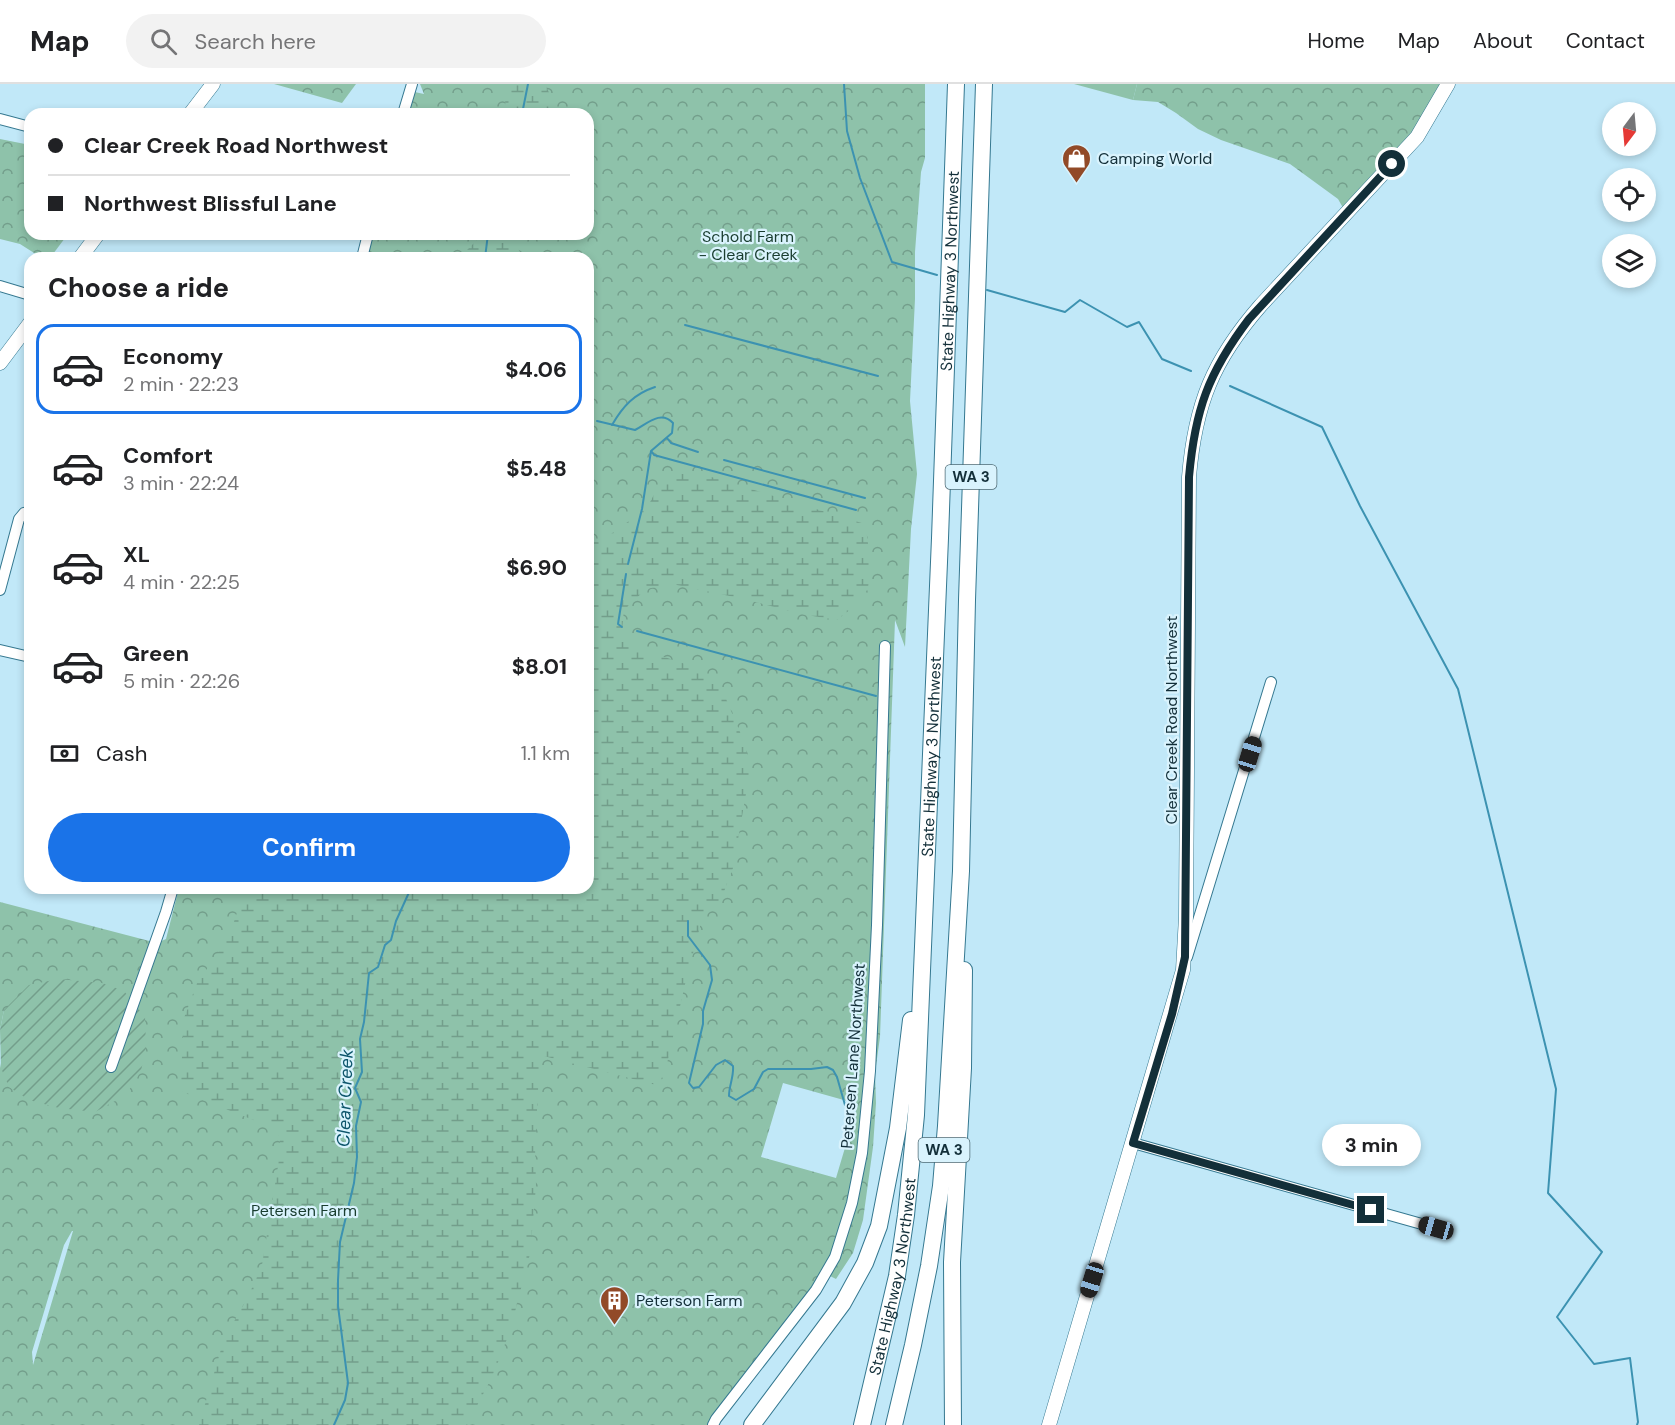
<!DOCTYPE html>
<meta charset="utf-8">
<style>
body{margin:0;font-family:"DM Sans",sans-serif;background:#f2f2f2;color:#202124;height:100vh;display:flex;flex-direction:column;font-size:22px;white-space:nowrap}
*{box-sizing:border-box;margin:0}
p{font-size:20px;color:#757577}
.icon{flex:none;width:33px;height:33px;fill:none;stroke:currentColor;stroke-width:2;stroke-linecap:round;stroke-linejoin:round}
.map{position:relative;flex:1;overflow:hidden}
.drawer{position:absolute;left:24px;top:168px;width:570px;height:642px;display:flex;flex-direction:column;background:#fff;border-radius:18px;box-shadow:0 3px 9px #0003}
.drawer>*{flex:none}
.guide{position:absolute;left:24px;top:24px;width:570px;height:132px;border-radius:18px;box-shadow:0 3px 9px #0003;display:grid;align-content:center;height:132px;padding:0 24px;background:#fff}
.needle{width:39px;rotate:196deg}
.fabs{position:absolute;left:1602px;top:18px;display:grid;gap:12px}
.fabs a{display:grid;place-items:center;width:54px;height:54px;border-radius:50%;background:#fff;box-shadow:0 3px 9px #0003;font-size:30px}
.end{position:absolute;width:27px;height:27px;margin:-14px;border:8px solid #132f39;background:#fff;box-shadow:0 0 0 3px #fff}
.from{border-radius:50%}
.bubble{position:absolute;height:42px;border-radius:21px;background:#fff;box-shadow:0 3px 9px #0003;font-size:20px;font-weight:700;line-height:42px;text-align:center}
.car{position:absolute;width:18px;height:36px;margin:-18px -9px;border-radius:8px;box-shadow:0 0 4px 2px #0007;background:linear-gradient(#222 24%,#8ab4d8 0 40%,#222 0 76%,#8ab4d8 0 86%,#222 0)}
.guide b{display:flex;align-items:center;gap:21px;height:57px;font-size:22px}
.guide b+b{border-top:2px solid #e0e0e0}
.guide i{width:15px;height:15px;background:#202124}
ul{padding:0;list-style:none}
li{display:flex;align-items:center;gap:18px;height:90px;margin:0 12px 9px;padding:0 12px;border:3px solid transparent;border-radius:18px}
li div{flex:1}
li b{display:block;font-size:22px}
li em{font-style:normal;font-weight:700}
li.current{border-color:#1a73e8}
li>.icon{width:54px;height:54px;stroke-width:1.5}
h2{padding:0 24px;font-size:27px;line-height:72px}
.pay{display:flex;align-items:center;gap:15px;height:66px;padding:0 24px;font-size:22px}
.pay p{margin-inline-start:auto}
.action{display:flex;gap:12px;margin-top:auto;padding:12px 24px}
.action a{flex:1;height:69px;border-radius:36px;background:#1a73e8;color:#fff;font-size:24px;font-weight:700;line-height:69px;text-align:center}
header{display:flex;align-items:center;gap:36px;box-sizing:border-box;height:84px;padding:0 30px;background:#fff;border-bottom:2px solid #e0e0e0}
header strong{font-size:28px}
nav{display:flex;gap:33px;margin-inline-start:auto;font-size:21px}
.search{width:420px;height:54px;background:#f2f2f2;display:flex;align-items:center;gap:15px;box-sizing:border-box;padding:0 21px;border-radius:33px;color:#757577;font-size:22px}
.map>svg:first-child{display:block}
.forest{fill:url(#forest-crowns);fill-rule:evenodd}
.wetland{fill:url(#wetland-marsh)}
.garden{fill:url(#garden-furrows)}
.pitch{fill:#8ec2aa}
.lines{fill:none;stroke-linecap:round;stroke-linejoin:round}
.stream{stroke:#3c92b1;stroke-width:2}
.minor-casing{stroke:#357890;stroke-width:12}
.major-casing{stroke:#357890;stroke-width:15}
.highway-casing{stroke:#357890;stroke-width:18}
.minor{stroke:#fff;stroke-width:10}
.major{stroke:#fff;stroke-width:14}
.highway{stroke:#fff;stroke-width:16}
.route{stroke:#132f39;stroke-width:8}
.labels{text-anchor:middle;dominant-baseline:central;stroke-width:4.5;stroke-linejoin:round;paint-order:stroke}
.shield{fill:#d9f3fd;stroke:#4e6a74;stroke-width:1.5}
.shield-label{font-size:15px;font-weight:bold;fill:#132f39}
.poi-label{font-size:16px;fill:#132f39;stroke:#d9f3fd;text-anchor:start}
.park-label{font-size:16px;fill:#193d2f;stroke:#d9f3fd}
.street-label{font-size:16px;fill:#132f39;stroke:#d9f3fd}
.water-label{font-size:18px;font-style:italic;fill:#0d556b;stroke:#d9f3fd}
</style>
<header>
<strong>Map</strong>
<div class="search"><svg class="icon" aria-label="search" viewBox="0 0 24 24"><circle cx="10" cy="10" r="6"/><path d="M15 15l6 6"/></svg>Search here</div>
<nav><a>Home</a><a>Map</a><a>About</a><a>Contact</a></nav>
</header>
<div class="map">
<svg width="1675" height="1341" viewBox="0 0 1675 1341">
<defs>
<pattern id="forest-crowns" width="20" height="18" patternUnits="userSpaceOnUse" patternTransform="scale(1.5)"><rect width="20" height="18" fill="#8ec2aa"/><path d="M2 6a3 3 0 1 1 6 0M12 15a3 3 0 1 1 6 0" fill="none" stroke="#739e8b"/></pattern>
<pattern id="wetland-marsh" width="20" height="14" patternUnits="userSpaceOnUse" patternTransform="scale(1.5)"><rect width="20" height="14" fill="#8ec2aa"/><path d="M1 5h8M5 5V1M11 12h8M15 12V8" fill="none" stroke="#739e8b"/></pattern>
<pattern id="garden-furrows" width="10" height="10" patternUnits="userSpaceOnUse" patternTransform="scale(1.5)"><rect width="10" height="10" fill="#8ec2aa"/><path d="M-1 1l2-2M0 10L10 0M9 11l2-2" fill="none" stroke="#739e8b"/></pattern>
</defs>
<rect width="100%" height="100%" fill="#c1e8f8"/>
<g class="forest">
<path d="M 274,0 L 356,0 L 342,19 Z"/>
<path d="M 420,0 L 925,0 L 925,74 L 921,88 L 915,168 L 915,215 L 910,317 L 917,390 L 911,445 L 905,563 L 895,536 L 880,953 L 875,989 L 876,1019 L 873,1063 L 863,1136 L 853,1169 L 836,1195 L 828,1191 L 711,1341 L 0,1341 L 0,979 L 1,984 L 4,926 L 0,946 L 0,818 L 157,859 L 166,855 L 179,804 L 588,804 L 588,174 L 362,174 L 368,150 L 588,150 L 588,30 L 403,30 L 410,7 L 424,10 ZM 783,999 L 858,1020 L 836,1094 L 761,1073 ZM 72,1147 L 73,1147 L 33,1281 L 32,1268 L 64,1161 Z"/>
<path d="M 1137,0 L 1448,0 L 1432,30 L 1346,129 L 1338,115 L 1290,80 L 1221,56 L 1198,45 L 1176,29 L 1158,18 L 1133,16 Z"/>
<path d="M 0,55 L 30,61 L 30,150 L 68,150 L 50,174 L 42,174 L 20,160 L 0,155 Z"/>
</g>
<g class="wetland">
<path d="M 504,0 L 545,0 L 556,24 L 556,30 L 506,30 Z"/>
<path d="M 478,150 L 518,150 L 518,165 L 524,174 L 459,174 L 476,157 Z"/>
<path d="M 695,388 L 865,440 C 868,454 873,495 867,506 C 861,519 848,527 837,536 L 801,530 L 744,515 L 672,500 L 646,505 L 624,526 L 622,546 L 638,564 L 691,582 L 718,596 L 740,648 L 751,681 L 733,784 L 720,818 L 702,835 L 686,896 L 666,984 L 660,1002 L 540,971 L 535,1063 L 536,1102 L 530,1170 L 510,1247 L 493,1291 L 467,1341 L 199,1341 L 224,1255 L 248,1213 L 262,1181 L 279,1076 L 280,1055 L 276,1045 L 180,1007 L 184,934 L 197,899 L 229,853 L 245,804 L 588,804 L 588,457 L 604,455 L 647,424 L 662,395 L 672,390 Z"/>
</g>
<path class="garden" d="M 58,895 L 102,899 L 124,907 L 145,933 L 146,963 L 141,987 L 126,1011 L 95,1028 L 59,1024 L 29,1016 L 9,1003 L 1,984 L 0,946 L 4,926 L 29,901 Z"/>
<path class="pitch" d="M 1074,0 L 1137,0 L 1133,16 Z"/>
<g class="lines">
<g class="stream">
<path d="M 844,0 L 847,47 L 860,94 L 892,178 L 937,191"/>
<path d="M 522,30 L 528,0"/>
<path d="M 485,174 L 488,150"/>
<path d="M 987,206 L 1065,228 L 1080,216 L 1127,243 L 1139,238 L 1162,275 L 1191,287"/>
<path d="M 685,241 L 878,292"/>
<path d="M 1230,302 L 1322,343 L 1360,422 L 1458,605 L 1556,1005 L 1548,1109 L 1602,1168 L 1557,1233 L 1594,1280 L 1630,1274 L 1638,1338 L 1637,1341"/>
<path d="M 588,334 L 591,335"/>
<path d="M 597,337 L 635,346 C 648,339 661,326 673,339 L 672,349 L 651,367 L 642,425 L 628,480"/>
<path d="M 612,341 C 623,322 634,310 655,303"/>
<path d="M 667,354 L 671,359 L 698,368"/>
<path d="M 652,368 L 654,371 L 856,426"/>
<path d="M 724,376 L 865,414"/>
<path d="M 622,543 L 618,540 L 626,490"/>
<path d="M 637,547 L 876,612"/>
<path d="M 688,837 L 688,852 L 710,881 L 712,896 L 703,927 L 703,940 L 689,999 L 693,1004 L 699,1003 L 716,981 L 725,976 L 733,982 C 734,993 729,1001 729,1012 L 736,1016 L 754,1005 L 763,988 L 768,985 L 811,985 L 827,983 L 833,986 L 837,993 L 845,1021"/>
<path d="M 334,1341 L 345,1316 L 348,1299 L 338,1222 L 338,1196 L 340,1158 L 354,1099 L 357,1073 L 356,1042 L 361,1018 L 355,1004 L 362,988 L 360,955 L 364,938 L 369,889 L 378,883 L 385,861 L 391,856 L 396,837 L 411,804"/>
</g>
<defs>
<g id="minor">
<path d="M 403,30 L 412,0"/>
<path d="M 0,35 L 30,43"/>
<path d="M 362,174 L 368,150"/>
<path d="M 0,202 L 30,211"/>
<path d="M 0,506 L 19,435 L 24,429 L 30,428"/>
<path d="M 0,566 L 30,573"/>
<path d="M 1187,873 L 1271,598"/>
<path d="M 111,983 L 166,828 L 173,804"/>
<path d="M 1133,1059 L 1436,1144"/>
<path d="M 713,1341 L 716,1335 L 816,1206 L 835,1173 L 852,1119 L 862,1069 L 870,987 L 877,841 L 885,562"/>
</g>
<g id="major">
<path d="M 190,30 L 213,0"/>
<path d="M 80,174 L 98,150"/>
<path d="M 0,279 L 30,239"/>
<path d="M 1049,1341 L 1183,886 L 1186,833 L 1189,393 C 1195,320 1213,276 1261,221 L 1417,53 L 1448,0"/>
</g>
<g id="highway">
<path d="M 752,1341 L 843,1219 L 865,1179 L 879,1142 L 898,1044 L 911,936"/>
<path id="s1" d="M 862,1341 L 897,1192 L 906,1131 L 916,1031 L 940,454 L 956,0"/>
<path d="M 894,1341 L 913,1261 L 929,1182 L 941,1102 L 946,1042 L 961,787 L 967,516 L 984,0"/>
<path d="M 953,1341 L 952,1178 L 963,984 L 964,886"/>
</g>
</defs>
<use href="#minor" class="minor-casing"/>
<use href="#major" class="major-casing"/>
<use href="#highway" class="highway-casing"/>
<use href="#minor" class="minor"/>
<use href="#major" class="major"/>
<use href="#highway" class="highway"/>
</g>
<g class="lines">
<path class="route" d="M 1371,1126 L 1133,1059 L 1172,930 L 1185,873 L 1189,393 C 1195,326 1208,289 1249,235 L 1392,80"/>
</g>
<defs>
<symbol id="shop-pin" viewBox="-11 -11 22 30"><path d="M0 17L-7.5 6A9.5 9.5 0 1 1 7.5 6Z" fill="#924a28" stroke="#d9f3fd"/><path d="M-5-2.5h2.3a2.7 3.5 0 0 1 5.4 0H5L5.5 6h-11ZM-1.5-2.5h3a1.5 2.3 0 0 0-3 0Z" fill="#fff"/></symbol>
<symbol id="building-pin" viewBox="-11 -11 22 30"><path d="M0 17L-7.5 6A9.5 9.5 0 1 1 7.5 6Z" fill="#924a28" stroke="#d9f3fd"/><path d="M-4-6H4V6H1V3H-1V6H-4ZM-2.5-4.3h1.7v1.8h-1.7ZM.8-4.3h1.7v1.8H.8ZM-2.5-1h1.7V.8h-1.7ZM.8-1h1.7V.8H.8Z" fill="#fff"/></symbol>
</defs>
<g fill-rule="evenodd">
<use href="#shop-pin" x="1060" y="58" width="33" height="45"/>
<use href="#building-pin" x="598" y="1200" width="33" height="45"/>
</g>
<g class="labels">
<g class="shield">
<rect x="945.5" y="381" width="51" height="24" rx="4.5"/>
<rect x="918.5" y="1054" width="51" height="24" rx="4.5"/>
</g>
<g class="shield-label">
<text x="971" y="393">WA 3</text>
<text x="944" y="1066">WA 3</text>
</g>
<g class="poi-label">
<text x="1098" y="74">Camping World</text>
<text x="636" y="1216">Peterson Farm</text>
</g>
<g class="park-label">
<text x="748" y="152">Schold Farm<tspan x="748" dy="18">- Clear Creek</tspan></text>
<text x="304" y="1126">Petersen Farm</text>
</g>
<g class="street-label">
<text stroke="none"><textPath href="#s1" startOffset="1160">State Highway 3 Northwest</textPath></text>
<text transform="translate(1171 636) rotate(-90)">Clear Creek Road Northwest</text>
<text stroke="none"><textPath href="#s1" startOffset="674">State Highway 3 Northwest</textPath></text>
<text transform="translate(853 972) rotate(-86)">Petersen Lane Northwest</text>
<text stroke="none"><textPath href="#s1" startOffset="152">State Highway 3 Northwest</textPath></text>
</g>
<g class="water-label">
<text transform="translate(345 1014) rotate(-88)">Clear Creek</text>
</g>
</g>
</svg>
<div class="fabs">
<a><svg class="needle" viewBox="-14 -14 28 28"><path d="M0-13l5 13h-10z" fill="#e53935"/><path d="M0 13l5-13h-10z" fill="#757577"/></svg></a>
<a><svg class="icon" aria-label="locate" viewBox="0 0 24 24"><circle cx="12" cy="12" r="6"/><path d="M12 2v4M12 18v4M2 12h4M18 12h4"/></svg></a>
<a><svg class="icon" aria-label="layers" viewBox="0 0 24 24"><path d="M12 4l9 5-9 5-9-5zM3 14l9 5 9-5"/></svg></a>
</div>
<i class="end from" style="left:1392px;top:80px"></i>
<i class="end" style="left:1371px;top:1126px"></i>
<div class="bubble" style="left:1322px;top:1040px;width:99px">3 min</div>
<i class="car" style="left:1250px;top:670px;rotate:17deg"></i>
<i class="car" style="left:1436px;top:1144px;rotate:286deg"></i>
<i class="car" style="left:1092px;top:1196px;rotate:197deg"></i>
<div class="guide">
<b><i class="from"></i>Clear Creek Road Northwest</b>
<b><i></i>Northwest Blissful Lane</b>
</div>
<section class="drawer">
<h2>Choose a ride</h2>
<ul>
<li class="current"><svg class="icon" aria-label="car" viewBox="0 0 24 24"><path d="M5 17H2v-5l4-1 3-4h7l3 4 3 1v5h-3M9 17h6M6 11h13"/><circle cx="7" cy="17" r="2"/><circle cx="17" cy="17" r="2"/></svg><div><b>Economy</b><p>2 min · 22:23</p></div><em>$4.06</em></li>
<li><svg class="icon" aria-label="car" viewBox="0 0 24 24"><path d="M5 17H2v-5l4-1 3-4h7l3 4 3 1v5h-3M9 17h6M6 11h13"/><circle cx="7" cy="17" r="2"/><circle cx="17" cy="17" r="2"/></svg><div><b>Comfort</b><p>3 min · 22:24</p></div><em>$5.48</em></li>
<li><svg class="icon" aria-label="car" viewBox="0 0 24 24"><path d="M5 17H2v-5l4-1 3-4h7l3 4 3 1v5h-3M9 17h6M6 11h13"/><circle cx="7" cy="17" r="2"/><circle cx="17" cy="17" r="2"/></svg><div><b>XL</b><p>4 min · 22:25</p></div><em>$6.90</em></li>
<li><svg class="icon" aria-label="car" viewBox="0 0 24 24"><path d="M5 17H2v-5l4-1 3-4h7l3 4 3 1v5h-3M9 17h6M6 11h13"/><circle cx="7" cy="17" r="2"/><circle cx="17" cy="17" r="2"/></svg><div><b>Green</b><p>5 min · 22:26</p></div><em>$8.01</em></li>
</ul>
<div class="pay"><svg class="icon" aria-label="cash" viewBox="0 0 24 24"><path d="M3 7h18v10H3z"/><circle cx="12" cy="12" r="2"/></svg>Cash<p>1.1 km</p></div>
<div class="action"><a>Confirm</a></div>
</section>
</div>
